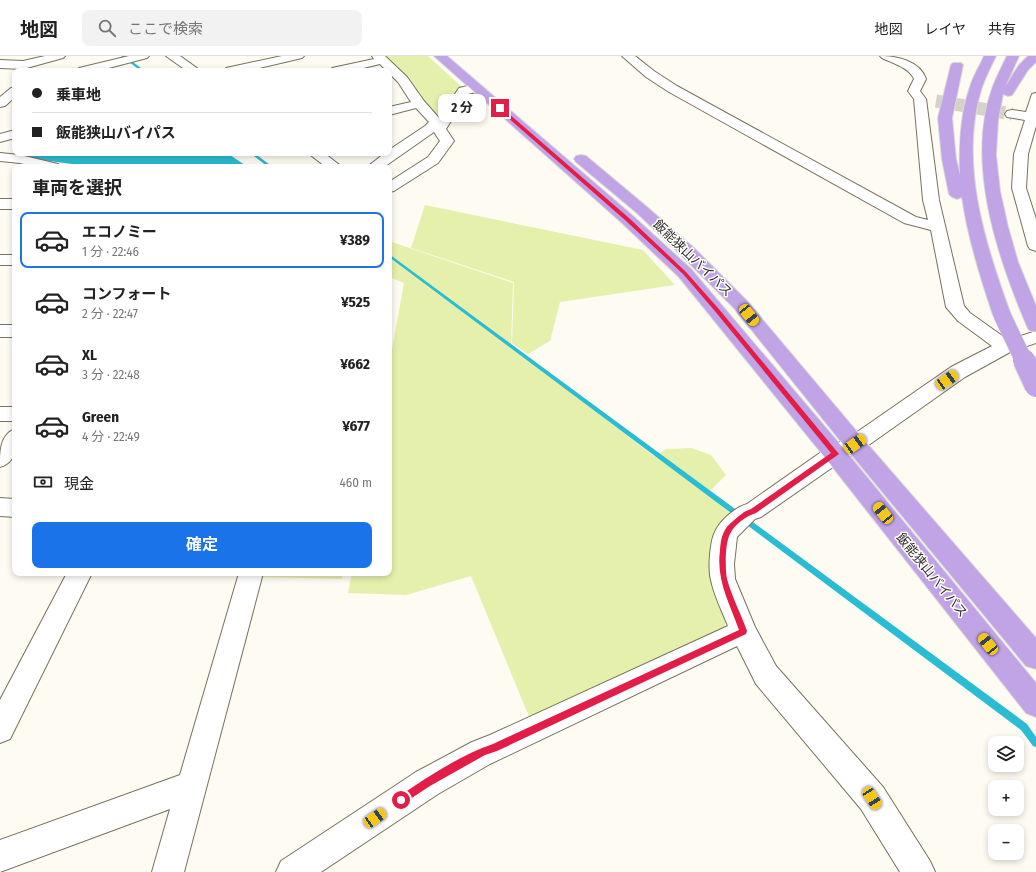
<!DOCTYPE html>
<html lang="ja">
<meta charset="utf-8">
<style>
body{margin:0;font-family:"Fira Sans Condensed","Noto Sans JP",sans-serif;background:#f2f2f2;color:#222;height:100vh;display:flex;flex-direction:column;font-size:15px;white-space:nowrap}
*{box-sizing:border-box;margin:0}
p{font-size:13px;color:#767676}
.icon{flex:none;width:22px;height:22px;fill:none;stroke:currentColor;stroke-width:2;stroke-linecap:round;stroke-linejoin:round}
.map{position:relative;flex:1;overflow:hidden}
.side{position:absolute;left:12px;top:108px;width:380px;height:412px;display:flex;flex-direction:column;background:#fff;border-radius:8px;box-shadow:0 2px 6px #0003}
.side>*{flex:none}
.top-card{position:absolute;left:12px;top:12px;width:380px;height:88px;border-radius:8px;box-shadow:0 2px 6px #0003;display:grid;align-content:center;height:88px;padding:0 20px;background:#fff}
.buttons{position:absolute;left:988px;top:680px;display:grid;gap:8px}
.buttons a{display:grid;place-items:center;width:36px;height:36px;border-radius:8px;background:#fff;box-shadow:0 2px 6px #0003;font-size:20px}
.end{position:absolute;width:18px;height:18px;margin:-9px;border:5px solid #e11d48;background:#fff;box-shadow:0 0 0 2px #fff}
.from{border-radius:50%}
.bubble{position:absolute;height:28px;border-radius:8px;background:#fff;box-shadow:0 2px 6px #0003;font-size:13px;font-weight:700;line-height:28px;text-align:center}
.car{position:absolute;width:12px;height:24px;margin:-12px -6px;border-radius:5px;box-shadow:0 0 3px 1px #0007;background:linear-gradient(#f5c518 24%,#345 0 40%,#f5c518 0 76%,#345 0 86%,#f5c518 0)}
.top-card b{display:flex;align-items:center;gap:14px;height:38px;font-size:15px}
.top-card b+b{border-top:1px solid #e0e0e0}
.top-card i{width:10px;height:10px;background:#222}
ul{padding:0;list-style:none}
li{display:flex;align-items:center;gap:12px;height:56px;margin:0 8px 6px;padding:0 12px;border:2px solid transparent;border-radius:8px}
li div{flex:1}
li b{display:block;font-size:15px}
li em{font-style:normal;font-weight:700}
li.on{border-color:#1a73e8}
li>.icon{width:36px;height:36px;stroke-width:1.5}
h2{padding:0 20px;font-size:18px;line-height:48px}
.pay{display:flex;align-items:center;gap:10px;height:44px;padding:0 20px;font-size:15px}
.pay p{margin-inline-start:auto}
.cta{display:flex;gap:8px;margin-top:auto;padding:8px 20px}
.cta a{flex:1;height:46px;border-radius:8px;background:#1a73e8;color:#fff;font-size:16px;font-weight:700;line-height:46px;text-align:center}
header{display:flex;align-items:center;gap:24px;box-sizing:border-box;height:56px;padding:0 20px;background:#fff;border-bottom:1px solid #e0e0e0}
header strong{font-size:19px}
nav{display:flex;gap:22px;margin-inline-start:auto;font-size:14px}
.search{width:280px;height:36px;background:#f2f2f2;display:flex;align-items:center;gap:10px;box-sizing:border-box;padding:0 14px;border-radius:8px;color:#767676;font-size:15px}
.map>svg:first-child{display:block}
.green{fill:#e5f0ac}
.water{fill:#2abcd2}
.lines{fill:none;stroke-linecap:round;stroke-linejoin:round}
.stream{fill:#2abcd2;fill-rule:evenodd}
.minor-tunnel{stroke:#d5d2c9;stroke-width:13;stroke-dasharray:13 6;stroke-linecap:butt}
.minor-casing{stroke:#77715d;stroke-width:2}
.highway-casing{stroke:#dad9d8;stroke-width:2}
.minor{fill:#fff;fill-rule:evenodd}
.highway{fill:#c0a4e6;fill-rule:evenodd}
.highway-bridge-far1-casing{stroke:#dad9d8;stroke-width:18;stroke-linecap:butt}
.highway-bridge-casing{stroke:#dad9d8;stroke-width:24;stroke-linecap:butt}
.highway-bridge-far1{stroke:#c0a4e6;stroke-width:17}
.highway-bridge{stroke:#c0a4e6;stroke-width:22}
.route{fill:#e11d48}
.labels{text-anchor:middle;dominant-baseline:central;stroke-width:3;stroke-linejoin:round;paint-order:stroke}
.street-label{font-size:13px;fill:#312e26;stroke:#fff}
</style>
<header>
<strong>地図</strong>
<div class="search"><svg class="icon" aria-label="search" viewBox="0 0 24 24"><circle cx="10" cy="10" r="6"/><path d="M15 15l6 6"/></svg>ここで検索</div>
<nav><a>地図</a><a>レイヤ</a><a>共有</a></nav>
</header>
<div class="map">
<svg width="1036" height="816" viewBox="0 0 1036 816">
<rect width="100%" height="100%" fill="#fefbf2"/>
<g class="green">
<path d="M 384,0 L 428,0 L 464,33 L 441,63 L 424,46 Z"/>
<path d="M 425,149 L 643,194 L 675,229 L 560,246 L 550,285 L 528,298 L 512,287 L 514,226 L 411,192 Z"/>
<path d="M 389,185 L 513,227 L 511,291 L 655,401 L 666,393 L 691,392 L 711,399 L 726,419 L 707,438 L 730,457 L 718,471 L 712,511 L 729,554 L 723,576 L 530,663 L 471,520 L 406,539 L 348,537 L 352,517 L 389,517 L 389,310 L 404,227 L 389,221 Z"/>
<path d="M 264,517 L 343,517 L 342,523 L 263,521 Z"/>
</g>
<path class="water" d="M 15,94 L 15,97 L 227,97 L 248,111 L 94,111 L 13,100 Z"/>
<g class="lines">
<g class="stream">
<path d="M 121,0 L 125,0 L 145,15 L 141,15 Z"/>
<path d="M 250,97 L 254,97 L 273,111 L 268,111 Z"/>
<path d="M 389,198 L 1027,668 L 1036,681 L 1036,691 L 1033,690 L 1021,674 L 389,201 Z"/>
</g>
<path class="minor-tunnel" d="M 936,45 L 1012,58"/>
<defs>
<g id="minor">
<path d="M 45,0 L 65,0 L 63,2 L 23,13 L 0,12 L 0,4 L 23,5 Z"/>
<path d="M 129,0 L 149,0 L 147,2 L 97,15 L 77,15 L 79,12 Z"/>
<path d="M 166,0 L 180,0 L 201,15 L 187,15 Z"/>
<path d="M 282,0 L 304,0 L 302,2 L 246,15 L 224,15 L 226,12 Z"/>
<path d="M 372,0 L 385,0 L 387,2 L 407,21 L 424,45 L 439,62 L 459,32 L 476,28 L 480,29 L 482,32 L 480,35 L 468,38 L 446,73 L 454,85 L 438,107 L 394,135 L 389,136 L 389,126 L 428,101 L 440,85 L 434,76 L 384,111 L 367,111 L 385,97 L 389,97 L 389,94 L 425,70 L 429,66 L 416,52 L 389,59 L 389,51 L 411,46 L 398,26 L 389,17 L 389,15 L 387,15 L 380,8 L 351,15 L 330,15 L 332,12 L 374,3 Z"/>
<path d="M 622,0 L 635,0 L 654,15 L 677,30 L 916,161 L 928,164 L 923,144 L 914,43 L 908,35 L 914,23 C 910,12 892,7 882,2 L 880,0 C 897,0 920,5 926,23 L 920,35 L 926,43 L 939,144 L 964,250 L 970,257 L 1008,284 L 1036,275 L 1036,287 L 1012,295 L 965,321 L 863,393 L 843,404 L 761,461 L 755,463 L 737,481 L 734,508 L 735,523 L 755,571 L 776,610 L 883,731 L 930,805 L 935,816 L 900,816 L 861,753 L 756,628 L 737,590 L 490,708 L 438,738 L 321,816 L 276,816 L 281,805 L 416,716 L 472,686 L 490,679 L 728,570 C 722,555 714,539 711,524 C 708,513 710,488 714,478 C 719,465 734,452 747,448 L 827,392 L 847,383 L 951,311 L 992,290 L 958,265 L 946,251 L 931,174 L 904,167 L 669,36 L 646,21 Z"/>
<path d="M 15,31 L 15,41 L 5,50 L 0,51 L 0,41 L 11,32 Z"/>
<path d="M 1036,37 L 1036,70 L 1028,98 L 1026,132 L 1036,163 L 1036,195 L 1030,193 L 1028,190 L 1012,132 L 1014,98 L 1025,64 L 1007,61 L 1005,58 L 1007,55 L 1012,54 L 1026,56 L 1032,38 Z"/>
<path d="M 15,74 L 15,82 L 0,86 L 0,78 Z"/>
<path d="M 0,97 L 20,99 L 58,108 L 60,111 L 35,111 L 20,107 L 0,105 Z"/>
<path d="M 308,97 L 324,97 L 342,111 L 326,111 Z"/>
<rect x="0" y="143" width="15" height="10"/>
<rect x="0" y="199" width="15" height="10"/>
<rect x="0" y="269" width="15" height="12"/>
<rect x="0" y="351" width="15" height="14"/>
<path d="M 15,373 C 15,389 18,406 0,411 C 0,395 0,379 15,373 Z"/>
<path d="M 0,442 L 15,443 L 15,461 L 0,460 Z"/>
<path d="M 67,517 L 92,517 L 10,683 L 0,687 L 0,644 Z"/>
<path d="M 239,517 L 263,517 L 184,816 L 152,816 L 170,753 L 0,816 L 0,784 L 180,719 Z"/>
</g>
<g id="highway">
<path d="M 434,0 L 447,0 L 633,160 L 691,213 L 843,392 L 1036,627 L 1036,661 L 1026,657 L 827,404 L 679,221 L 621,166 Z"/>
<path d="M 984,0 L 996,0 C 991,10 986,20 982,31 C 958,106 985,188 1011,259 L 1008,263 L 1002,264 L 996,263 L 993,259 C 980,220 968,182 962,141 L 957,143 L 952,141 L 949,138 L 942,103 L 938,62 L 951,9 L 953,7 L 961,7 L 963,9 L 952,62 L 956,103 L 960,119 C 959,89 960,59 970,31 C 973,20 980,10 984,0 Z"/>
<path d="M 1007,0 L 1019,0 L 1005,31 L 1019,9 L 1028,0 L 1036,0 L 1036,6 L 1028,14 L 1012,39 L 1008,40 L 1003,38 L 998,64 L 996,99 L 1000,135 L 1008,171 L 1018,206 L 1036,250 L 1036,276 L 1029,274 L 1027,270 C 997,200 965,105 993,30 C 997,20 1002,10 1007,0 Z"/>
<path d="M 581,99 L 586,100 L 647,151 L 694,192 L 746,244 L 863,383 L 1036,582 L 1036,613 L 1026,610 L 847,393 L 734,252 L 682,200 L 637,157 L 576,106 L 574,103 L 576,100 Z"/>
</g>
</defs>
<use href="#minor" class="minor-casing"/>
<use href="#highway" class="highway-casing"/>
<use href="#minor" class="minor"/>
<use href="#highway" class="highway"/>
<defs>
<path id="highway-bridge-far1" d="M 1002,259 L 1024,305"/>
<path id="highway-bridge" d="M 1024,304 L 1036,330"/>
</defs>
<use href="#highway-bridge-far1" class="highway-bridge-far1-casing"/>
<use href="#highway-bridge" class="highway-bridge-casing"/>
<use href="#highway-bridge-far1" class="highway-bridge-far1"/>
<use href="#highway-bridge" class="highway-bridge"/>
</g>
<path class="route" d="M 498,51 L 501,51 L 629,162 L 686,216 L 718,252 L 839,398 L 756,457 C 746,460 734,469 730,478 C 725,487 725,513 727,523 C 732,541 741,558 747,575 L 746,578 L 497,695 L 485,699 L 430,730 L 401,749 L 398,748 L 396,744 L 398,741 C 426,722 460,699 493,688 L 739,574 C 729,546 716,524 720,494 C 721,481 723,473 733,465 C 739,460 744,455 751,453 L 831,397 L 714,254 L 683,218 L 625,164 L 498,53 Z"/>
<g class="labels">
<g class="street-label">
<text transform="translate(693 202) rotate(44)">飯能狭山バイパス</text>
<text transform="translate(932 519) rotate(51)">飯能狭山バイパス</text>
</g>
</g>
</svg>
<div class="buttons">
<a><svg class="icon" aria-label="layers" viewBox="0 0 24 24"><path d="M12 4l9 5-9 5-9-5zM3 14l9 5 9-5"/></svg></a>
<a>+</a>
<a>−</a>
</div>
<i class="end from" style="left:401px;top:744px"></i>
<i class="end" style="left:500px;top:52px"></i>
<div class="bubble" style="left:438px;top:38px;width:48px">2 分</div>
<i class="car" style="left:749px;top:259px;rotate:141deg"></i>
<i class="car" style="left:947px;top:324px;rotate:55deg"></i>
<i class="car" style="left:855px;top:388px;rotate:55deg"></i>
<i class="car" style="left:883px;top:457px;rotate:321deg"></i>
<i class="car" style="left:988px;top:588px;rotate:321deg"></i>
<i class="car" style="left:872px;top:742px;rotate:147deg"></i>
<i class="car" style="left:375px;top:762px;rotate:55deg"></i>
<div class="top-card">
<b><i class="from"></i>乗車地</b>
<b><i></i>飯能狭山バイパス</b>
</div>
<section class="side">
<h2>車両を選択</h2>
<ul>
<li class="on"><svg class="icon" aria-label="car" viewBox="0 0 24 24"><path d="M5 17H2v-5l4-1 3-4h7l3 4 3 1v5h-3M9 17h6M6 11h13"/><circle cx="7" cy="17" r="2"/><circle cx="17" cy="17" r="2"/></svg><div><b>エコノミー</b><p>1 分 · 22:46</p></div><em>¥389</em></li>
<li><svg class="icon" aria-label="car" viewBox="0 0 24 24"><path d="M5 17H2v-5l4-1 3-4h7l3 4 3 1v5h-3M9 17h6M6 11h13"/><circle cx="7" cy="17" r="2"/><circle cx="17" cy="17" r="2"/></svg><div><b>コンフォート</b><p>2 分 · 22:47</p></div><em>¥525</em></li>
<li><svg class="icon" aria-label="car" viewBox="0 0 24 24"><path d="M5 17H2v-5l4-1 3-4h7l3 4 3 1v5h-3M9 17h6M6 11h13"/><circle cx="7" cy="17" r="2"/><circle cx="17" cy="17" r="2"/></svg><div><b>XL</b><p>3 分 · 22:48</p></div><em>¥662</em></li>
<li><svg class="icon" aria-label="car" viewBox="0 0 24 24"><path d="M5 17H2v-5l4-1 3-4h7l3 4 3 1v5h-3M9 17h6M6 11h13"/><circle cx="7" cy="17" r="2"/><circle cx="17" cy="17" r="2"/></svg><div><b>Green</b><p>4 分 · 22:49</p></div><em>¥677</em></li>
</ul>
<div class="pay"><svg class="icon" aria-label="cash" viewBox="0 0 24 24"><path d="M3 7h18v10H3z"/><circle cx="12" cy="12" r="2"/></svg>現金<p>460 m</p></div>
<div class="cta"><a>確定</a></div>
</section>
</div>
